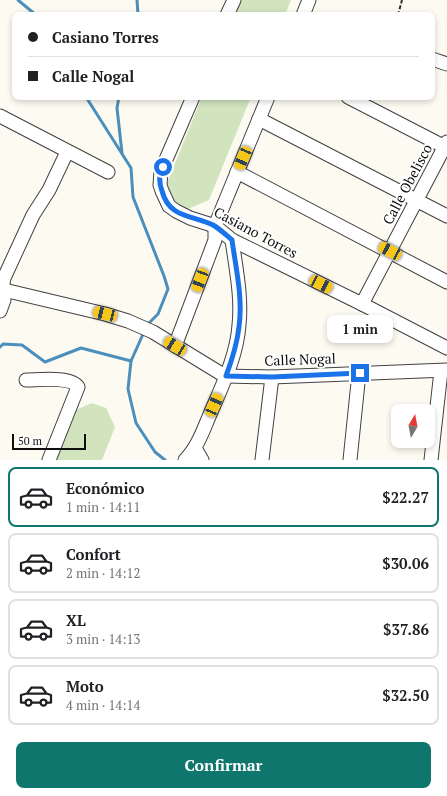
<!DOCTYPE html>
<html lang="es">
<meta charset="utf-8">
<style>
body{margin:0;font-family:"PT Serif",serif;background:#f6f6f6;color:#202124;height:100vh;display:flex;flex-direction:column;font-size:15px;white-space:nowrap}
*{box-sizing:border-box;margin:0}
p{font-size:13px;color:#757577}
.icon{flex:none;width:22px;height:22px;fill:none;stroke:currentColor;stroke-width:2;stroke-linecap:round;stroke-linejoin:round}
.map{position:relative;height:460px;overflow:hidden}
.sheet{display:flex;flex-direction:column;background:#fff;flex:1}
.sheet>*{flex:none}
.hud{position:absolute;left:12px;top:12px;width:423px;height:88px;border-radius:8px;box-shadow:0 2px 6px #0003;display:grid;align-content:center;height:88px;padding:0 16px;background:#fff}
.needle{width:26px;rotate:10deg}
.controls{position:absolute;left:391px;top:404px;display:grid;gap:8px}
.controls a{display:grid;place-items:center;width:44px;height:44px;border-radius:8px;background:#fff;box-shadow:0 2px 6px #0003;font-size:20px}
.scale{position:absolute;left:12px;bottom:10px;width:74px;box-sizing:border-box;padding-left:4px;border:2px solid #0e0e0e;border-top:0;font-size:11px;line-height:14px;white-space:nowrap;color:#0e0e0e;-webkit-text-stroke:3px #fff;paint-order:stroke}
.end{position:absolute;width:18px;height:18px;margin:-9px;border:5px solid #1a73e8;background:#fff;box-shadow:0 0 0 2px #fff}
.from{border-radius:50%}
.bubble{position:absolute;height:28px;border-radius:8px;background:#fff;box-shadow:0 2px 6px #0003;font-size:13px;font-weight:700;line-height:28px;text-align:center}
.car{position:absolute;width:12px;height:24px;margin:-12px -6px;border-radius:5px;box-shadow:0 0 3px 1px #0007;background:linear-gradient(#f5c518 24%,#345 0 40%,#f5c518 0 76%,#345 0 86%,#f5c518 0)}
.hud b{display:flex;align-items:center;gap:14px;height:38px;font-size:15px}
.hud b+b{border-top:1px solid #e0e0e0}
.hud i{width:10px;height:10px;background:#202124}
ul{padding:7px 0 0;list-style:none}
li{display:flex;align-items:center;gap:12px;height:60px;margin:0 8px 6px;padding:0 8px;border:2px solid #e0e0e0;border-radius:8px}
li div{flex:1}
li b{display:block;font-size:15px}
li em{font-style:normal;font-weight:700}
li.on{border-color:#0f766e}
li>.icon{width:36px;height:36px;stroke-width:1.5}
.action{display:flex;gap:8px;margin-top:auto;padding:8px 16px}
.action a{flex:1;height:46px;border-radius:8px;background:#0f766e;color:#fff;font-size:16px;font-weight:700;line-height:46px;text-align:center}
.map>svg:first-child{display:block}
.green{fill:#d1e4be}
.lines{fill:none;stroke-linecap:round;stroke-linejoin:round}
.stream{stroke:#4b8fbc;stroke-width:3}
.minor-casing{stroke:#414141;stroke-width:15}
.path{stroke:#303030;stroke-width:2;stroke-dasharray:4 2;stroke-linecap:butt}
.minor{stroke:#fff;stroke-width:13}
.route{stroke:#1a73e8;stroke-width:5}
.labels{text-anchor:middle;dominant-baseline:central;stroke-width:4;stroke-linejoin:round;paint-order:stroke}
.street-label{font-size:14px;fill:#0e0e0e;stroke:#fff}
</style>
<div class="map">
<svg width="447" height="460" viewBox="0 0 447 460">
<rect width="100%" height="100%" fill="#fdfbf1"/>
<g class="green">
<path d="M 241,0 L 291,0 L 285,15 L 235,15 Z"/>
<path d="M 202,97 L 251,97 L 209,200 L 188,209 L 173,203 L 167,183 Z"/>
<path d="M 92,403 L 106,408 L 115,427 L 102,460 L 54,460 L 73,411 Z"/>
</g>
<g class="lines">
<g class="stream">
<path d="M 18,0 L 36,15"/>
<path d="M 137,0 L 138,15"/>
<path d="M 86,97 L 131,168 L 133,197 L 164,276 L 168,289 L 158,314 L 147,325"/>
<path d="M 119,97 L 117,108 L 122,153"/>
<path d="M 144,332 L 131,361 L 128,389 L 136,423 L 155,452 L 165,460"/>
<path d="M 0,347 L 3,344 L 22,345 L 45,362 L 81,348 L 131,361"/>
</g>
<defs>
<g id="minor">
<path d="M 227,15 L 234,0"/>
<path d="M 303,15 L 309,0"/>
<path d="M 432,59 L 447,64"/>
<path d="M 193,97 L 161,171 L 160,185 L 162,191 L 169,206 L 176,211 L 190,218 L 215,226 L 232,240 L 362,304 L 447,348"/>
<path d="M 348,97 L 447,148"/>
<path d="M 0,116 L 108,172"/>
<path d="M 259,119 L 447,216"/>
<path d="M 237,172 L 447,282"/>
<path d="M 0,289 L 105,314 L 128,321 L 153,332 L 220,373 L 226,376 L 272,377 L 447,370"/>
<path d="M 362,304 L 447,142"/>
<path d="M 0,311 L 4,300 L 3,283 L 4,278 L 33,215 L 49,190 L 67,152"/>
<path d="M 175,346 L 215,240 L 215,226 L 268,97"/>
<path d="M 26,380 C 38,380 71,376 78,387 L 49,460"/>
<path d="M 195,448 L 202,460"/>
<path d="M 185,460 C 198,447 204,428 211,412 C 223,384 237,355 239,325 C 242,297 236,269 232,240"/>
<path d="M 262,460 L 272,377"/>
<path d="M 350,460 L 359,373"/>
<path d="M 431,460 L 441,371"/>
</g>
</defs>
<use href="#minor" class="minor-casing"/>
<path class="path" d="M 398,15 L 402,0"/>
<use href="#minor" class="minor"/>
</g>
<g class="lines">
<path class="route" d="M 163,167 C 159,174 159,183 162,191 C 169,218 192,215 213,225 C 220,229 226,235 232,240 C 236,269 243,298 239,327 C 237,344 232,360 226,376 L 272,377 L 360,373"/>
</g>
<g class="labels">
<g class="street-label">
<text transform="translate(407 184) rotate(-62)">Calle Obelisco</text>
<text transform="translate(256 232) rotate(28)">Casiano Torres</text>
<text transform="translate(300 359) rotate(-2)">Calle Nogal</text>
</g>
</g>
</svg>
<div class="controls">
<a><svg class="needle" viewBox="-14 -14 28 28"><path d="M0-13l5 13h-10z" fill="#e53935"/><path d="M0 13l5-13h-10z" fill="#757577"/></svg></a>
</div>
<div class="scale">50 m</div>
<i class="end from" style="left:163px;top:167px"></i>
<i class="end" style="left:360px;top:373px"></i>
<div class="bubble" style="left:327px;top:315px;width:66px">1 min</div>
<i class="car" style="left:243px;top:158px;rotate:203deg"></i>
<i class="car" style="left:390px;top:251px;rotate:298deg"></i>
<i class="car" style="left:200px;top:280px;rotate:201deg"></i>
<i class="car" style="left:321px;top:284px;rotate:116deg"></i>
<i class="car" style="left:105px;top:314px;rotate:284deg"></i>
<i class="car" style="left:175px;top:346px;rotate:302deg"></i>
<i class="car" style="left:214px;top:405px;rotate:23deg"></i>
<div class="hud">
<b><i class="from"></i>Casiano Torres</b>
<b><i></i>Calle Nogal</b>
</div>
</div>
<section class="sheet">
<ul>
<li class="on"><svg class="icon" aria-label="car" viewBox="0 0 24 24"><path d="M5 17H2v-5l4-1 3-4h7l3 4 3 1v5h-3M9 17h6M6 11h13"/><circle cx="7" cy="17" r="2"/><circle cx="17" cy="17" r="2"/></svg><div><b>Económico</b><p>1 min · 14:11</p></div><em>$22.27</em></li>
<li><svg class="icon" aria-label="car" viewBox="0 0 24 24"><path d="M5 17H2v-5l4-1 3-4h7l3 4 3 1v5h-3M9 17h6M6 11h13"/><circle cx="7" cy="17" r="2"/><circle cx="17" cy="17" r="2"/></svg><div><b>Confort</b><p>2 min · 14:12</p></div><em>$30.06</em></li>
<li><svg class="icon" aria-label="car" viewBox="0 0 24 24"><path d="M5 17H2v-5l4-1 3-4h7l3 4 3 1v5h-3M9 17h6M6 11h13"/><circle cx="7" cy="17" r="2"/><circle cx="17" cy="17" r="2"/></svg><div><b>XL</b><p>3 min · 14:13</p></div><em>$37.86</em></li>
<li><svg class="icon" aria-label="car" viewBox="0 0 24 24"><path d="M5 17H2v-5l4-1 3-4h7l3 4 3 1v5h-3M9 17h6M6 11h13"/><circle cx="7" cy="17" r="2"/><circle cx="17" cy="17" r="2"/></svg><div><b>Moto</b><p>4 min · 14:14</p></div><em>$32.50</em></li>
</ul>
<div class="action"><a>Confirmar</a></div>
</section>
